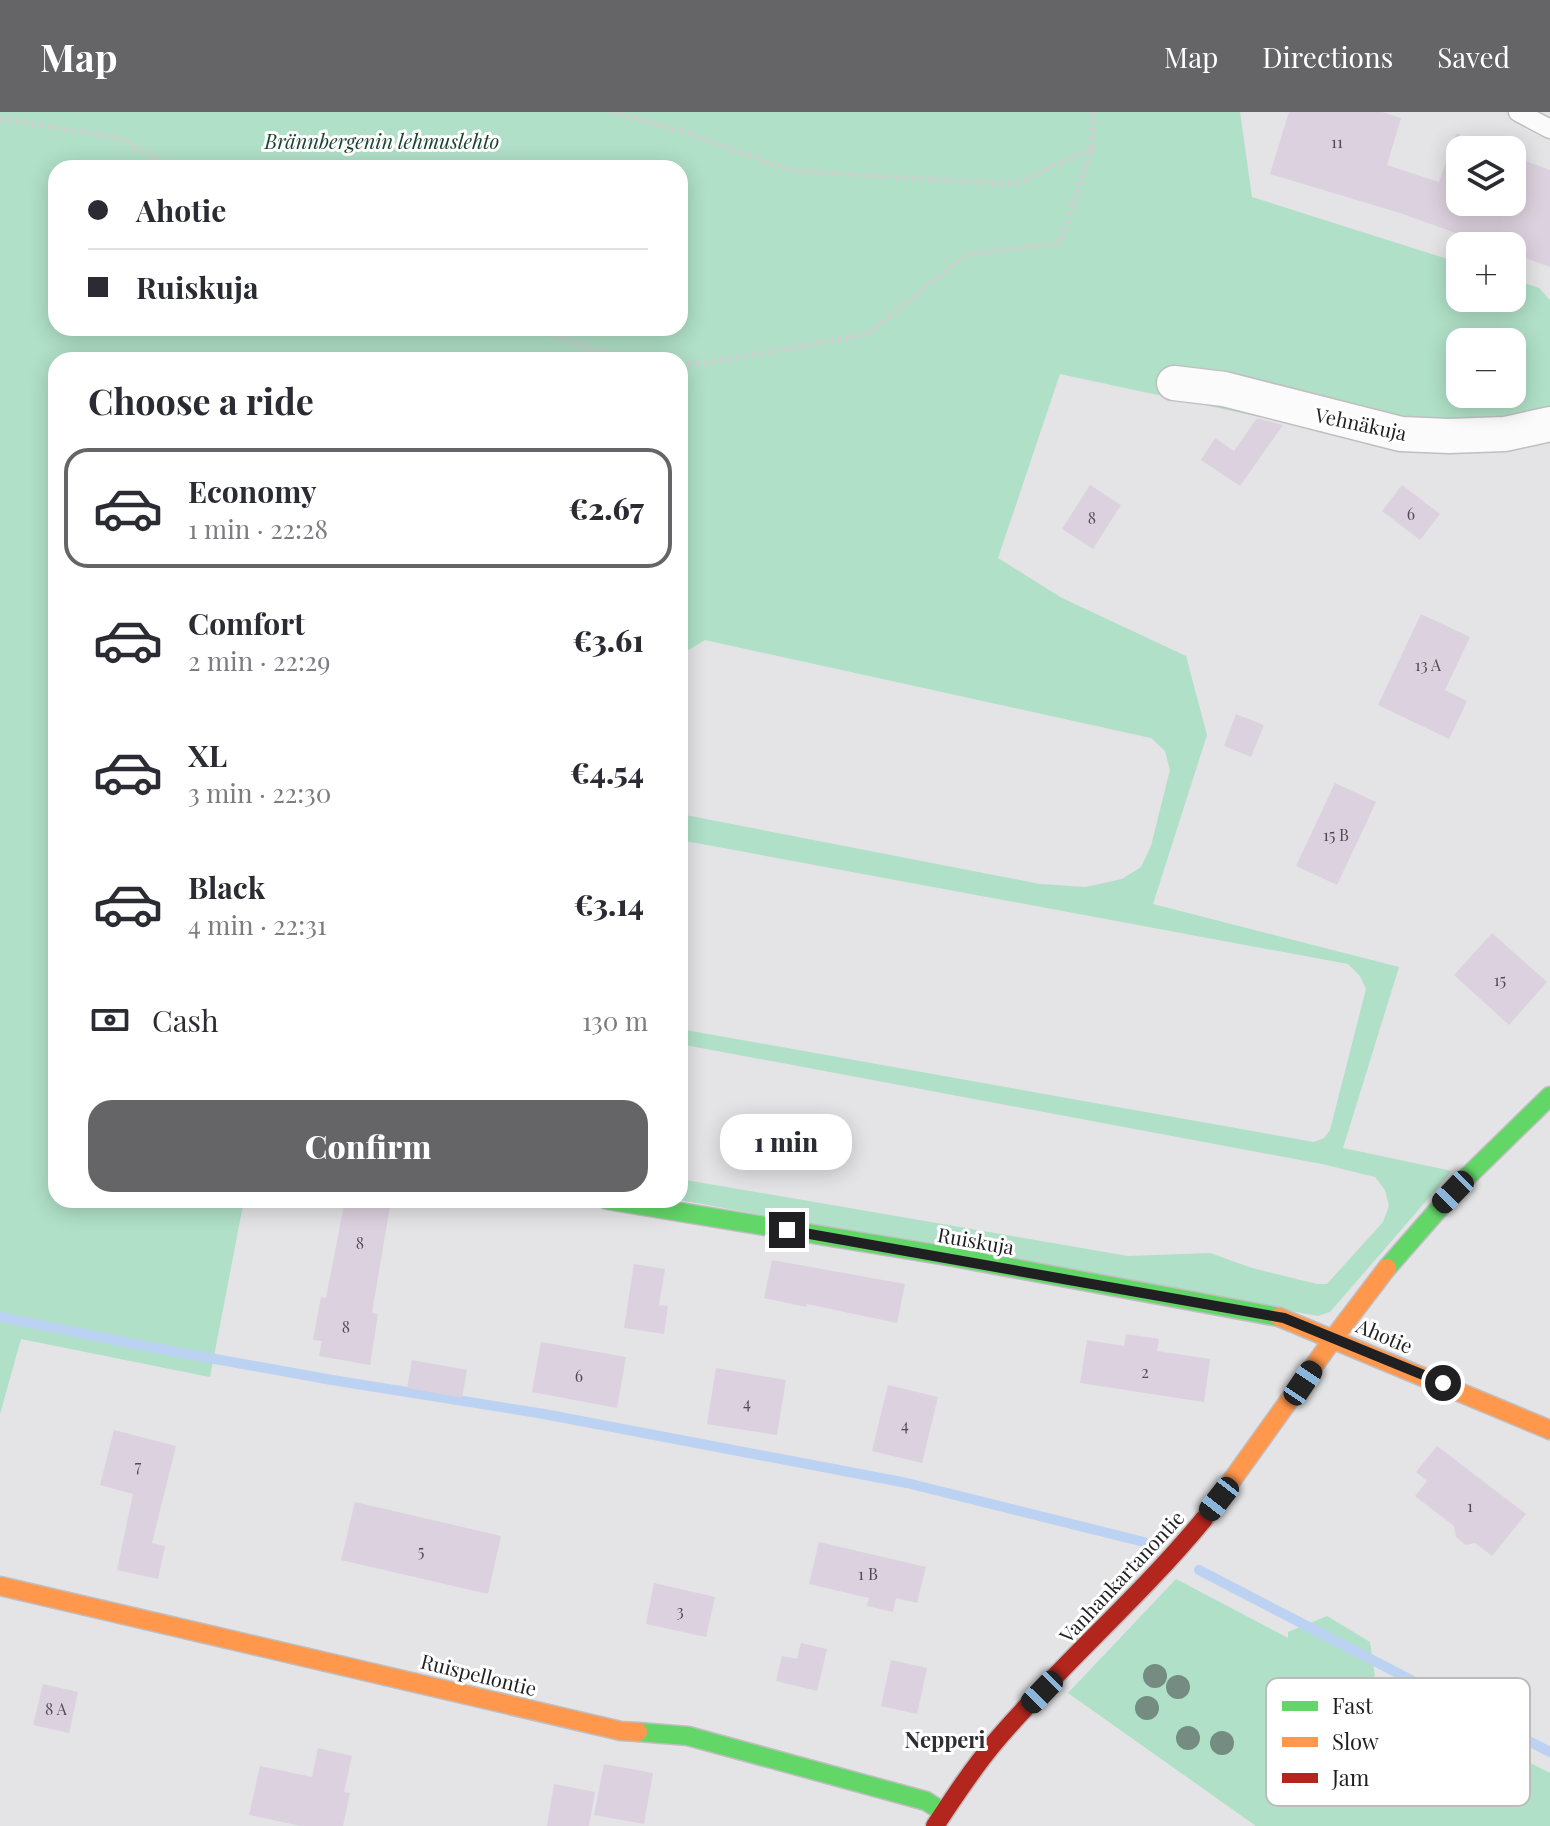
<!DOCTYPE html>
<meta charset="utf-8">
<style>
body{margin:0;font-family:"Playfair Display",serif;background:#f7f7f7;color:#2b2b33;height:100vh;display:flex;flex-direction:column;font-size:30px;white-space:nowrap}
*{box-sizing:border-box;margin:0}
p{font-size:26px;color:#7c7c81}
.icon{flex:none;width:44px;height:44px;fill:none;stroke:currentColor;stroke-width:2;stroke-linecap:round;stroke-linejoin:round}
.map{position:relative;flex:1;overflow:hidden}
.drawer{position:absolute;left:48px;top:240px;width:640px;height:856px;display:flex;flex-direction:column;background:#fff;border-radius:24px;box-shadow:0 4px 20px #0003}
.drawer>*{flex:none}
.hud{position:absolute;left:48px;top:48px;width:640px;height:176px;border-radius:24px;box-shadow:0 4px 20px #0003;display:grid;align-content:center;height:176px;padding:0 40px;background:#fff}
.fabs{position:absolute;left:1446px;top:24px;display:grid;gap:16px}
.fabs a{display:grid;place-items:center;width:80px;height:80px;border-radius:16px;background:#fff;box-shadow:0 4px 20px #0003;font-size:40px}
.end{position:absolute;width:36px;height:36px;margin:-18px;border:10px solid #201f21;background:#fff;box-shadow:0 0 0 4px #fff}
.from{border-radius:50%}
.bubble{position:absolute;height:56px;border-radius:24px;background:#fff;box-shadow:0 4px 20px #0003;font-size:26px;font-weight:800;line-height:56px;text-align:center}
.car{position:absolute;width:24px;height:48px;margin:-24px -12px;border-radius:10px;box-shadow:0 0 6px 2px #0007;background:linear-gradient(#222 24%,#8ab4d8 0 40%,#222 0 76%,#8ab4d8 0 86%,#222 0)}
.hud b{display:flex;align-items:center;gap:28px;height:76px;font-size:30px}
.hud b+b{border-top:2px solid #e1e1e2}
.hud i{width:20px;height:20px;background:#2b2b33}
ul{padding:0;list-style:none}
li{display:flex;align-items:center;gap:24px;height:120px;margin:0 16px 12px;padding:0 24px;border:4px solid transparent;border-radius:24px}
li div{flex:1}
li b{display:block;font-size:30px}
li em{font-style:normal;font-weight:800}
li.current{border-color:#656466}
li>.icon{width:72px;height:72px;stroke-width:1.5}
h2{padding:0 40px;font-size:36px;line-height:96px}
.pay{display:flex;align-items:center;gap:20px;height:88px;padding:0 40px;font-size:30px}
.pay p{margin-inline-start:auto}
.button{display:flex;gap:16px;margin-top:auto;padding:16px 40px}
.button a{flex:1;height:92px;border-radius:24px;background:#656466;color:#fff;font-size:32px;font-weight:800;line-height:92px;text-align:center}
header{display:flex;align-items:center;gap:48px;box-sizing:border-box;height:112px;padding:0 40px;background:#656466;color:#fff}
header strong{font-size:38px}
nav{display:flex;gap:44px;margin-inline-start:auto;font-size:28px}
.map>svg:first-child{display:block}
.green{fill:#b0e0c7;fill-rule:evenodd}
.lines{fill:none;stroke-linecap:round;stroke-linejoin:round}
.stream{stroke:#bbd2f2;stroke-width:10}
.building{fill:#dcd2df}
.lane-casing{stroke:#bfbec0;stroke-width:21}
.street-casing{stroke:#bfbec0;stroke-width:37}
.fast-casing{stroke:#bfbec0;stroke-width:21}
.slow-casing{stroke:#bfbec0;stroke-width:21}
.jam-casing{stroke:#bfbec0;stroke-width:21}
.path{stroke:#d0cfd0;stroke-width:5;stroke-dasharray:4 4;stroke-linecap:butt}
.lane{stroke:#fbfbfb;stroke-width:18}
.street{stroke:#fbfbfb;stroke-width:34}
.fast{stroke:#63d668;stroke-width:18}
.slow{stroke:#ff974d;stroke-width:18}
.jam{stroke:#b3261e;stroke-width:18}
.tree{fill:#748c81}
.route{stroke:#201f21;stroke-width:10}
.labels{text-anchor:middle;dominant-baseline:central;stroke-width:6;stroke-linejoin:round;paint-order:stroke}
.number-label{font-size:16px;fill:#504d52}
.park-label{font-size:20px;font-style:italic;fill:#19442f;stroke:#fff}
.street-label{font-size:20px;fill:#201f21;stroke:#fff}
.neighbourhood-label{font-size:22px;font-weight:bold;fill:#2f2d30;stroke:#fff}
.key{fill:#fff;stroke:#bcbcbc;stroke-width:2}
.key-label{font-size:22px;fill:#201f21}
</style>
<header>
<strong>Map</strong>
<nav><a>Map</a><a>Directions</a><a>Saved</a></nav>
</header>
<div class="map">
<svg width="1550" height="1714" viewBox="0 0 1550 1714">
<rect width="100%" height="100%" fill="#e4e3e5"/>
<g class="green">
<path d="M 0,0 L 1240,0 L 1252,85 L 1460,151 L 1460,186 L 1512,186 L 1512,167 L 1539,176 L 1550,188 L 1550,323 L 1423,340 L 1060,262 L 998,446 L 1062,486 L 1186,544 L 1207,623 L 1153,792 L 1399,855 L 1343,1036 L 1452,1059 L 1330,1200 L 1318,1204 L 680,1088 L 680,1067 L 1128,1144 L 1210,1141 L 1252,1156 L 1317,1172 L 1327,1172 L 1383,1110 L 1389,1094 L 1385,1078 L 1375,1065 L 1322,1052 L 680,932 L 680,917 L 1314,1030 L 1324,1026 L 1330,1018 L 1366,877 L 1360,864 L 1348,852 L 680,728 L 680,702 L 1040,772 L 1086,775 L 1122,767 L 1141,755 L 1151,734 L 1170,658 L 1165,639 L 1151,626 L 705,528 L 680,543 L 680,248 L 56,248 L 56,1088 L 244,1088 L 210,1265 L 21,1227 L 0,1302 ZM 56,56 L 680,56 L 680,216 L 56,216 ZM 1460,230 L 1512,230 L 1512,282 L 1460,282 Z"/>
<path d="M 1176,1467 L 1288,1526 L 1288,1520 L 1327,1504 L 1370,1530 L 1376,1572 L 1550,1661 L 1550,1714 L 1256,1714 L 1068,1581 Z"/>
</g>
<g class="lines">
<g class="stream">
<path d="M 0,1205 L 160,1237 L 332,1268 L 544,1302 L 907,1371 L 1144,1430"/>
<path d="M 1199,1458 L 1550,1640"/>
</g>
</g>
<g class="building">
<path d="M 1289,0 L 1382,0 L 1401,6 L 1387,53 L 1439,70 L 1456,22 L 1460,22 L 1460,90 L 1512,90 L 1512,44 L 1550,58 L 1550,155 L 1512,141 L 1512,134 L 1492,134 L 1400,101 L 1270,62 Z"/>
<path d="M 1257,306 L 1283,313 L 1240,374 L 1201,348 L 1215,326 L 1234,339 Z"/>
<path d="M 1090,373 L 1121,393 L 1093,437 L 1062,417 Z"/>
<path d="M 1402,373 L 1440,402 L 1420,428 L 1382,399 Z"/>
<path d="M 1421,502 L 1470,525 L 1445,578 L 1467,589 L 1449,627 L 1378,593 Z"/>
<path d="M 1236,602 L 1264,613 L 1251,645 L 1224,634 Z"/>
<path d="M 1335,671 L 1376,690 L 1337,773 L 1296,754 Z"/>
<path d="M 1492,821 L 1547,870 L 1509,913 L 1454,863 Z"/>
<path d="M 345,1088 L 391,1088 L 372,1201 L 378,1202 L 370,1253 L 319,1244 L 322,1229 L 313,1228 L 321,1185 L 326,1186 Z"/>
<path d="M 772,1148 L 905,1172 L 897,1211 L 807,1192 L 806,1195 L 764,1186 Z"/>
<path d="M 634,1152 L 665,1157 L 659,1193 L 668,1194 L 664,1222 L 624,1216 Z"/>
<path d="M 1126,1222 L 1159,1227 L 1157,1239 L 1210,1247 L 1204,1290 L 1080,1271 L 1087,1228 L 1124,1234 Z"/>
<path d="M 541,1230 L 626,1245 L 617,1296 L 532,1280 Z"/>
<path d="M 412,1248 L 467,1258 L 462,1286 L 407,1276 Z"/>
<path d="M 716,1256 L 786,1268 L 777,1323 L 707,1312 Z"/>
<path d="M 888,1273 L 938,1285 L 922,1351 L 872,1339 Z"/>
<path d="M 114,1318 L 176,1334 L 152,1431 L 165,1434 L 158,1467 L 117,1458 L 133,1382 L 100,1373 Z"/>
<path d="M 1437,1334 L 1526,1402 L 1492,1444 L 1475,1431 L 1466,1433 L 1456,1425 L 1454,1414 L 1415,1384 L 1427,1369 L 1416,1360 Z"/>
<path d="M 355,1390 L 501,1424 L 488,1482 L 341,1448 Z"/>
<path d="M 819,1430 L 926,1455 L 917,1491 L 896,1486 L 893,1500 L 867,1494 L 869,1486 L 809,1472 Z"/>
<path d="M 654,1471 L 715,1485 L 706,1525 L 646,1512 Z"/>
<path d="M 801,1531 L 827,1537 L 817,1579 L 776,1569 L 782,1544 L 797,1547 Z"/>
<path d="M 891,1548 L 927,1556 L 917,1602 L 881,1594 Z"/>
<path d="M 43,1572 L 78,1580 L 69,1621 L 33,1613 Z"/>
<path d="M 318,1636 L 352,1644 L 344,1680 L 350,1681 L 343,1714 L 301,1714 L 249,1703 L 260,1654 L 312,1665 Z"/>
<path d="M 604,1652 L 653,1661 L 644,1712 L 594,1703 Z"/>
<path d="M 554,1672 L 595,1680 L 589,1714 L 547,1714 Z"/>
</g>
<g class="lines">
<defs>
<path id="lane" d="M 1518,0 L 1550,17"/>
<path id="street" d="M 1174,271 L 1224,277 L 1401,322 L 1449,324 L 1505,322 L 1550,312"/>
<g id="fast">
<path d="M 607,1088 L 953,1145 L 1279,1205"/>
<path d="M 1387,1156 L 1464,1068 L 1550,984"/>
<path d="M 638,1620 L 688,1624 L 926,1689 L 943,1700"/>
</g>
<g id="slow">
<path d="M 1279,1205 L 1550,1318"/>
<path d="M 1204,1407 L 1336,1223 L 1387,1156"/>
<path d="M 0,1474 L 621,1619 L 638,1620"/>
</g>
<path id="jam" d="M 935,1714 C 954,1685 973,1656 995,1630 C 1061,1552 1139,1486 1204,1407"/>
</defs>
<use href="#lane" class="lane-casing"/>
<use href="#street" class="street-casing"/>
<use href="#fast" class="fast-casing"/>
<use href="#slow" class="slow-casing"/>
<use href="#jam" class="jam-casing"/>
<g class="path">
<path d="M 610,0 L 682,19 L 792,59 L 1015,72 L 1092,36"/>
<path d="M 0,6 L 118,26 L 174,56"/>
<path d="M 536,216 L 597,239 L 666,248"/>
<path d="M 680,250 L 702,252 L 868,222 L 967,142 L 1060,131 L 1092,36 L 1093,0"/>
</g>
<use href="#lane" class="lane"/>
<use href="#street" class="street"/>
<use href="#fast" class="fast"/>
<use href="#slow" class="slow"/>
<use href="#jam" class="jam"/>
</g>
<g class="tree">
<circle cx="1155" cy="1564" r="12"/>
<circle cx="1178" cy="1575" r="12"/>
<circle cx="1147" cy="1596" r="12"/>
<circle cx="1188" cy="1626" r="12"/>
<circle cx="1222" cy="1631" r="12"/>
</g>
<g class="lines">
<path class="route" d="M 787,1118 L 1284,1206 L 1443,1271"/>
</g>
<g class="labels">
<g class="number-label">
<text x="1337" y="29">11</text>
<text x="1411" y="401">6</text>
<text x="1092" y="405">8</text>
<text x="1428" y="552">13 A</text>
<text x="1336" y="722">15 B</text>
<text x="1500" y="867">15</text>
<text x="360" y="1130">8</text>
<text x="346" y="1214">8</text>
<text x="1145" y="1259">2</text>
<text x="579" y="1263">6</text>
<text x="747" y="1290">4</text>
<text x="905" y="1312">4</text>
<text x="138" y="1353">7</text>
<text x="1470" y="1393">1</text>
<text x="421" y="1438">5</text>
<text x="868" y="1461">1 B</text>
<text x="680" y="1498">3</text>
<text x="56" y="1596">8 A</text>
</g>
<g class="park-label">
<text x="382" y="28">Brännbergenin lehmuslehto</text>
</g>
<g class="street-label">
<text transform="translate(1361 311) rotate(12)">Vehnäkuja</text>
<text transform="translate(976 1128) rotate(10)">Ruiskuja</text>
<text transform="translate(1385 1223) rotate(23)">Ahotie</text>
<text transform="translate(1121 1464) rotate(-47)">Vanhankartanontie</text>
<text transform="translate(479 1562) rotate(14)">Ruispellontie</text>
</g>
<g class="neighbourhood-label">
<text x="945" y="1627">Nepperi</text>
</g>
</g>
<rect x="1266" y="1566" width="264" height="128" rx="12" class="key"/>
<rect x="1282" y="1589" width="36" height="10" fill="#63d668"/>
<rect x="1282" y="1625" width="36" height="10" fill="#ff974d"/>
<rect x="1282" y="1661" width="36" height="10" fill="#b3261e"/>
<g class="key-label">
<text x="1332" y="1602">Fast</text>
<text x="1332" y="1638">Slow</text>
<text x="1332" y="1674">Jam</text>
</g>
</svg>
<div class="fabs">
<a><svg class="icon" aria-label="layers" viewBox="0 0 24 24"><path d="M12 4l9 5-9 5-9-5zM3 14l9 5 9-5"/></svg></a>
<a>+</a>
<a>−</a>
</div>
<i class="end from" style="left:1443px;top:1271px"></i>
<i class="end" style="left:787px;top:1118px"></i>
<div class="bubble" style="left:720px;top:1002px;width:132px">1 min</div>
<i class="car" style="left:1453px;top:1080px;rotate:224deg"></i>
<i class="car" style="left:1303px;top:1271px;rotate:34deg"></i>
<i class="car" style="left:1219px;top:1387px;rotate:218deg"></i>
<i class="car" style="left:1042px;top:1580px;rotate:224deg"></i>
<div class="hud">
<b><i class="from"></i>Ahotie</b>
<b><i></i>Ruiskuja</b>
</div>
<section class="drawer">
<h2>Choose a ride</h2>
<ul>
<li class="current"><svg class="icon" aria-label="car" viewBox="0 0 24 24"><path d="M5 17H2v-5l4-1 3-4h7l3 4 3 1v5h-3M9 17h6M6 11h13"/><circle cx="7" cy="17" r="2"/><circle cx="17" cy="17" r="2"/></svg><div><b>Economy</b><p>1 min · 22:28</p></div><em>€2.67</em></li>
<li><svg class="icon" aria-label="car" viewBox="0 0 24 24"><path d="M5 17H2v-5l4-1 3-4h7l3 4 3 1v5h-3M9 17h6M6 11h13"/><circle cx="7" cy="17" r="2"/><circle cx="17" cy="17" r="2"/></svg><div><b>Comfort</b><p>2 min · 22:29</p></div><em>€3.61</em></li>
<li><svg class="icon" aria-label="car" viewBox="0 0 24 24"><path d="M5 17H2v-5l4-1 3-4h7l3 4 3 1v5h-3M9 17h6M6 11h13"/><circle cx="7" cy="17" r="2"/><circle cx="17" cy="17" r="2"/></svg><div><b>XL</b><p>3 min · 22:30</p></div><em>€4.54</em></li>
<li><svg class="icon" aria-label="car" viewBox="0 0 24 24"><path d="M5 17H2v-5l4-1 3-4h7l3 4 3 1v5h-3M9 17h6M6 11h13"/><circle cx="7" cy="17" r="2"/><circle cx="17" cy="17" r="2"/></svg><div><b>Black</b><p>4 min · 22:31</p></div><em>€3.14</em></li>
</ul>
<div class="pay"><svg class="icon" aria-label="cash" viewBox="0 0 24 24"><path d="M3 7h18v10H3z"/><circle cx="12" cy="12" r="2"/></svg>Cash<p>130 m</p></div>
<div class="button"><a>Confirm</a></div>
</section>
</div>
